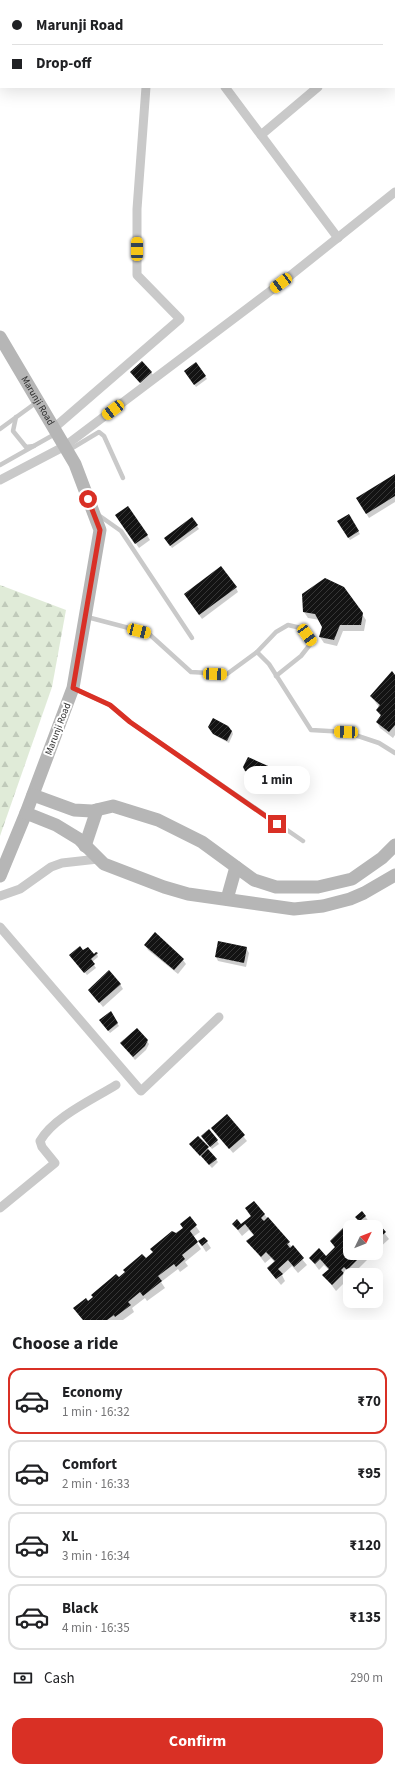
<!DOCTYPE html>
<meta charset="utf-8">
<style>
body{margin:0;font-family:"Source Sans 3",sans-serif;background:#f6f6f6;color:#202124;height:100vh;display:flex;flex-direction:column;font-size:15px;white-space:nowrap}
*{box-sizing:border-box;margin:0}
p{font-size:13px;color:#757577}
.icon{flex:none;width:22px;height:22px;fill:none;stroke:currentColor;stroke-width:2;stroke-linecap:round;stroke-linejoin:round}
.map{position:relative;height:1320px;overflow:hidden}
.sheet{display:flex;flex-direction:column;background:#fff;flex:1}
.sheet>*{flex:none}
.top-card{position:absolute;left:0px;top:0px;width:395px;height:88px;box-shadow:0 4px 16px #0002;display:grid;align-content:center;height:88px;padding:0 12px;background:#fff}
.needle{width:26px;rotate:47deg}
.fabs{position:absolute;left:343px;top:1220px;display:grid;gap:8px}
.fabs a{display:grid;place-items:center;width:40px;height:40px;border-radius:8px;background:#fff;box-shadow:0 4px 16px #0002;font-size:20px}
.end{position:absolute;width:18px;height:18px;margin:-9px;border:5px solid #d93025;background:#fff;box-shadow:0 0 0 2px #fff}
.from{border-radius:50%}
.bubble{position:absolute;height:28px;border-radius:12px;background:#fff;box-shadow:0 4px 16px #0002;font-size:13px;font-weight:700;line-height:28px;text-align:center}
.car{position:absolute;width:12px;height:24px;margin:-12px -6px;border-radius:5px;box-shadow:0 0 3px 1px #0007;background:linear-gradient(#f5c518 24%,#345 0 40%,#f5c518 0 76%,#345 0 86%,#f5c518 0)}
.top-card b{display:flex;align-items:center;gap:14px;height:38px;font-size:15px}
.top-card b+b{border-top:1px solid #e0e0e0}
.top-card i{width:10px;height:10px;background:#202124}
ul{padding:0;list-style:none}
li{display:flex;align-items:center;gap:12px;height:66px;margin:0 8px 6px;padding:0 4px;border:2px solid #e0e0e0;border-radius:12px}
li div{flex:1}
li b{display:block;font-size:15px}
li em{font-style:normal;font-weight:700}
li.active{border-color:#d93025}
li>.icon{width:36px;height:36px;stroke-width:1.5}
h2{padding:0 12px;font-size:18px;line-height:48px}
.pay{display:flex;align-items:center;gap:10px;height:44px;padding:0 12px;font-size:15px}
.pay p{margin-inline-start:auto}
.cta{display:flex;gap:8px;margin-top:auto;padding:8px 12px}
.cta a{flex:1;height:46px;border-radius:12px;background:#d93025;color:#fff;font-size:16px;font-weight:700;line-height:46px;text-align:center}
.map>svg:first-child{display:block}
.forest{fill:url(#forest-firs)}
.shadow{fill:#0003}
.building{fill:url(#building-hatch)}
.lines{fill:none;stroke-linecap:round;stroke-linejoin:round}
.lane{stroke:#c9c9c9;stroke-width:4.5}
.street{stroke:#c9c9c9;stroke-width:9}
.secondary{stroke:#b6b6b6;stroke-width:13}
.route{stroke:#d93025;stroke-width:5}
.labels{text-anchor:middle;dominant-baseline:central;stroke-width:4;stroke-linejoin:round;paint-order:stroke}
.street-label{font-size:10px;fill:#2c2c2c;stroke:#fff}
</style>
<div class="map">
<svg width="395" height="1320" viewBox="0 0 395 1320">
<defs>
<pattern id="forest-firs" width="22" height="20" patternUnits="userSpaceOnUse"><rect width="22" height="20" fill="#e0ebd8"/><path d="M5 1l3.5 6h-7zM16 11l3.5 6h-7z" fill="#c0caba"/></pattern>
<pattern id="building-hatch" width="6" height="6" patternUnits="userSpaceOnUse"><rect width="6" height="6" fill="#131313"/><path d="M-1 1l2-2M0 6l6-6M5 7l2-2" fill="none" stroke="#363636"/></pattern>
</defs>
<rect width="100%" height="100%" fill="#fff"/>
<path class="forest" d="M 0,585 L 66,610 L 52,687 L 0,836 Z"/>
<g class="shadow">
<path d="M 151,372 L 153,375 L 143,385 L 133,375 Z"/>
<path d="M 187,374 L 205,376 L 207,379 L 196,387 Z"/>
<path d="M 395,476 L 395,502 L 369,518 L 357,499 Z"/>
<path d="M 348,515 L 360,534 L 350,540 L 338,522 Z"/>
<path d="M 119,520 L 147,535 L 150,540 L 139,548 Z"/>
<path d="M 197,526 L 199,529 L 172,548 L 167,541 Z"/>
<path d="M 236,588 L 238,592 L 202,619 L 188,599 Z"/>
<path d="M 304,612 L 362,614 L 366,620 L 364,631 L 343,631 L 337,646 L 324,643 L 320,637 L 323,627 L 320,620 L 308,618 Z"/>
<path d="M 395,676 L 395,735 L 393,738 L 380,728 L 377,722 L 381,717 L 377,710 L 379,707 L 371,696 Z"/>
<path d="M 209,727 L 232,731 L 233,734 L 229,743 L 216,736 Z"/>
<path d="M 244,767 L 281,777 L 283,782 L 278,792 L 249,776 Z"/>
<path d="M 145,945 L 183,960 L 186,964 L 178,974 L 148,950 Z"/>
<path d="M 246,948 L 249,953 L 246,967 L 218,961 L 216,957 Z"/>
<path d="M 83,952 L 93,955 L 97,954 L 98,957 L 92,962 L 96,968 L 87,975 L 72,958 Z"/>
<path d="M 120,984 L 123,989 L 103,1007 L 89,990 Z"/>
<path d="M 110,1013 L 119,1026 L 110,1033 L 102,1023 Z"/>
<path d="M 147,1041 L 149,1044 L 146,1050 L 135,1060 L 121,1043 Z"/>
<path d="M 227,1116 L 247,1141 L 233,1153 L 212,1128 Z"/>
<path d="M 202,1136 L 217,1141 L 219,1144 L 212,1149 Z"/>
<path d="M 198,1137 L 218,1162 L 212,1168 L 190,1144 Z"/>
<path d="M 254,1202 L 307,1265 L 298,1273 L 292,1266 L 282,1275 L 285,1281 L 281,1285 L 268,1269 L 275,1263 L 271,1258 L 265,1263 L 248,1241 L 254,1236 L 249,1230 L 242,1236 L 233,1224 L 241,1226 L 251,1217 L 246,1209 Z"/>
<path d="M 365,1216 L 369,1222 L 367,1227 L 360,1227 L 362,1226 L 357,1217 Z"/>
<path d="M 190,1218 L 200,1232 L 193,1237 L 201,1249 L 185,1262 L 188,1266 L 180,1272 L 178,1269 L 161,1282 L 165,1288 L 147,1301 L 145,1298 L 132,1308 L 134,1312 L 123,1320 L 83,1320 L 78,1314 L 88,1302 L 146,1260 L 183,1228 Z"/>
<path d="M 378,1225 L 389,1239 L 377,1250 L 375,1227 Z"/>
<path d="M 350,1233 L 350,1253 L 373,1254 L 352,1275 L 348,1273 L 345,1277 L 347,1280 L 336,1291 L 324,1275 L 329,1270 L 324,1265 L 319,1270 L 310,1258 L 326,1257 L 335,1248 L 331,1241 Z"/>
<path d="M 199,1241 L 207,1242 L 211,1248 L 206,1252 Z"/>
</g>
<g class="building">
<path d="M 142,361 L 152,372 L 140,383 L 130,372 Z"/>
<path d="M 196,362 L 206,376 L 194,385 L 184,371 Z"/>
<path d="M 395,474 L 395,496 L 366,514 L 356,498 Z"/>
<path d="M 128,506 L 148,535 L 135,544 L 115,515 Z"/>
<path d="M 349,514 L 359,531 L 348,538 L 337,521 Z"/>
<path d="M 192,517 L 198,525 L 170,546 L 164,538 Z"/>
<path d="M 221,566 L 237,587 L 199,615 L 184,594 Z"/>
<path d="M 325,578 L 344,587 L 363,613 L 361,625 L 340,625 L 334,640 L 319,637 L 322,627 L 315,614 L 303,612 L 302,594 Z"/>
<path d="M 392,671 L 395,675 L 395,725 L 389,732 L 376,722 L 381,715 L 376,710 L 380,705 L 370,696 Z"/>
<path d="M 213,718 L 228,726 L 232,731 L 227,741 L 213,734 L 208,727 Z"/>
<path d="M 248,757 L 277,770 L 281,776 L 275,788 L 245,771 L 243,767 Z"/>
<path d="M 155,932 L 184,959 L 174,970 L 144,945 Z"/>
<path d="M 218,941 L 247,947 L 244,963 L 215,957 Z"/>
<path d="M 80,946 L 83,950 L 88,947 L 94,954 L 96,952 L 98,953 L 91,959 L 95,964 L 84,973 L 69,955 Z"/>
<path d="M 109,970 L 121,984 L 99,1003 L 88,990 Z"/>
<path d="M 111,1011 L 118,1023 L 108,1031 L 99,1020 Z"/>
<path d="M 137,1028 L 148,1040 L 145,1046 L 133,1057 L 120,1043 Z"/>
<path d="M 227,1114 L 245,1135 L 229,1149 L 211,1128 Z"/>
<path d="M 209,1129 L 218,1140 L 210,1147 L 201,1136 Z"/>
<path d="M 198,1136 L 209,1147 L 200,1156 L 189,1144 Z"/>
<path d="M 208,1149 L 217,1159 L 209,1165 L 201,1156 Z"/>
<path d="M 254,1201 L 265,1214 L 261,1218 L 264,1221 L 268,1217 L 290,1242 L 287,1244 L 290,1248 L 293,1245 L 304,1258 L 294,1267 L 288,1260 L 278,1269 L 283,1274 L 276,1279 L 267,1268 L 275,1261 L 266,1252 L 261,1257 L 246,1241 L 254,1235 L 245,1224 L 238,1230 L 232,1224 L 237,1219 L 241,1224 L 251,1216 L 245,1208 Z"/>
<path d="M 362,1211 L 366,1216 L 361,1220 L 368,1227 L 359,1227 L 362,1224 L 355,1217 Z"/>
<path d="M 190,1216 L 197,1225 L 190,1231 L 198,1242 L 182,1255 L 185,1259 L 176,1267 L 174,1264 L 158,1276 L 162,1281 L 143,1296 L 140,1292 L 128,1302 L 131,1305 L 115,1317 L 114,1315 L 107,1320 L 83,1320 L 73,1308 L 86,1298 L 88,1301 L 93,1297 L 91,1295 L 116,1274 L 119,1277 L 125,1272 L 123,1270 L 142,1254 L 146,1258 L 153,1252 L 150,1249 L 172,1231 L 176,1233 L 183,1228 L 180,1224 Z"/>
<path d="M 378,1223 L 386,1232 L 376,1241 L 376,1227 L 374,1227 Z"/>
<path d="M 345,1226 L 350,1231 L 350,1253 L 364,1253 L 347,1270 L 344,1267 L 341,1270 L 344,1273 L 332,1285 L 322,1275 L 329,1269 L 320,1259 L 315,1264 L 309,1258 L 319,1248 L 326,1256 L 335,1247 L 330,1241 Z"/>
<path d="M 204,1237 L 208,1241 L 202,1246 L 198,1241 Z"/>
</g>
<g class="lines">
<g class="lane">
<path d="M 16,417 L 13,431 L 26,447 L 34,446"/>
<path d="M 0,429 L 37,402"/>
<path d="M 69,450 L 99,432 L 104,436 L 123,478"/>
<path d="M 0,465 L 55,434"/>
<path d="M 97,514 L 121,531 L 192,638"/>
<path d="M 87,617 L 148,633 L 191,672 L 227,674 L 257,652 L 269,664 L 311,730 L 346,732 L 379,743 L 395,753"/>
<path d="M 257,652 L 276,632 L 288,625 L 301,628 L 312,642 L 301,656 L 276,676"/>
<path d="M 75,689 L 110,705 L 130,722 L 303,841"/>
</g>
<g class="street">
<path d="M 165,0 L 166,1"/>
<path d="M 243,1 L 244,0"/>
<path d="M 327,1 L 329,0"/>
<path d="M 394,24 L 395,23"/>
<path d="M 225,87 L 338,238"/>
<path d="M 261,135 L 318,87"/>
<path d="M 54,428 L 180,319 L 137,275 L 137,209 L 146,87"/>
<path d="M 0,480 L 65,446 L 281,283 L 395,192"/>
<path d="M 0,896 L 20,889 L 51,867 L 62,863 L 98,859"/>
<path d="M 0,927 L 141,1091 L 219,1017"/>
<path d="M 0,1208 L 55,1163 L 42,1147 L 40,1141 C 54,1117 92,1100 116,1085"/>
</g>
<g class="secondary">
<path id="s1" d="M 0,337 L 75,464 L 100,530 L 73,688 L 26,813 L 0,876"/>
<path d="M 33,795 L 74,810 L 92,811 L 113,806 L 158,820 L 202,842 L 254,880 L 276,887 L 318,887 L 352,879 L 382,858 L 395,845"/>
<path d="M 26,813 L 56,825 L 79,839 L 104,864 L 164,887 L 188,894 L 294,909 L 323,906 L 350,899 L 364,893 L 395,875"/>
<path d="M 85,846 L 97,810"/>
<path d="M 227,899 L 236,867"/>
</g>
</g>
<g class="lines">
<path class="route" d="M 88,499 L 100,530 L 73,688 L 110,705 L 130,722 L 277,824"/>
</g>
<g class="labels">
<g class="street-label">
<text stroke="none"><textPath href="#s1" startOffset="74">Marunji Road</textPath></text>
<text transform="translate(58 729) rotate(-69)">Marunji Road</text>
</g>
</g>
</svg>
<div class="fabs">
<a><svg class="needle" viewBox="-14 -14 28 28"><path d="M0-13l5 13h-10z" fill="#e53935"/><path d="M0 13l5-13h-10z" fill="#757577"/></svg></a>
<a><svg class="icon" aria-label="locate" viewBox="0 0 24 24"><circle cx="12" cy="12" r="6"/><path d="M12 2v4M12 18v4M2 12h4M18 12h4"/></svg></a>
</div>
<i class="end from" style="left:88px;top:499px"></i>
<i class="end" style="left:277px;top:824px"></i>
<div class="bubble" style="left:244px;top:766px;width:66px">1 min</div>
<i class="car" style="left:137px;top:249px;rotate:0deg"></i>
<i class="car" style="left:281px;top:283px;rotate:233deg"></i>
<i class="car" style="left:113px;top:410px;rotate:233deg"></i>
<i class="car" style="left:139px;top:631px;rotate:104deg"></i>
<i class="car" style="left:307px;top:635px;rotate:144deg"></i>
<i class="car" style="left:215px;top:674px;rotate:92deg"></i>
<i class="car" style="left:346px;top:732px;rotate:272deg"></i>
<div class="top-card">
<b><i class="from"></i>Marunji Road</b>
<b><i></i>Drop-off</b>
</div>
</div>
<section class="sheet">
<h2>Choose a ride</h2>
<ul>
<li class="active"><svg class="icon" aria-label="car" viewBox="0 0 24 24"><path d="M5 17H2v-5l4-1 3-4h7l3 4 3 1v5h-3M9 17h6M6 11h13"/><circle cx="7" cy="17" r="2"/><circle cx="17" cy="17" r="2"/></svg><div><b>Economy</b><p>1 min · 16:32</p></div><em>₹70</em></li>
<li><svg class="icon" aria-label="car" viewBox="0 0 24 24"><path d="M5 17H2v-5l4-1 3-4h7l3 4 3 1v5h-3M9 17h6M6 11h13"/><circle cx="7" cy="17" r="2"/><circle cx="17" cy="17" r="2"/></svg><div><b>Comfort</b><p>2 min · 16:33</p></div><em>₹95</em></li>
<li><svg class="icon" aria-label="car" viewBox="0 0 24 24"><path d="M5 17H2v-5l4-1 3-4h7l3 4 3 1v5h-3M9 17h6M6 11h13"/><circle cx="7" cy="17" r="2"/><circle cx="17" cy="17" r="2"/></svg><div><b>XL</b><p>3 min · 16:34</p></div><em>₹120</em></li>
<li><svg class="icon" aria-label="car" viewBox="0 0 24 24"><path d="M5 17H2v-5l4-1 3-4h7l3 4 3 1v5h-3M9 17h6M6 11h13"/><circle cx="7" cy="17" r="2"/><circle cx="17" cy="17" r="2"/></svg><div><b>Black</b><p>4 min · 16:35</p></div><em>₹135</em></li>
</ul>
<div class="pay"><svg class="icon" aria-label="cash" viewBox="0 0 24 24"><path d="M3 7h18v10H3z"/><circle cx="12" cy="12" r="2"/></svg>Cash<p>290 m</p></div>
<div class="cta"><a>Confirm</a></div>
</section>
